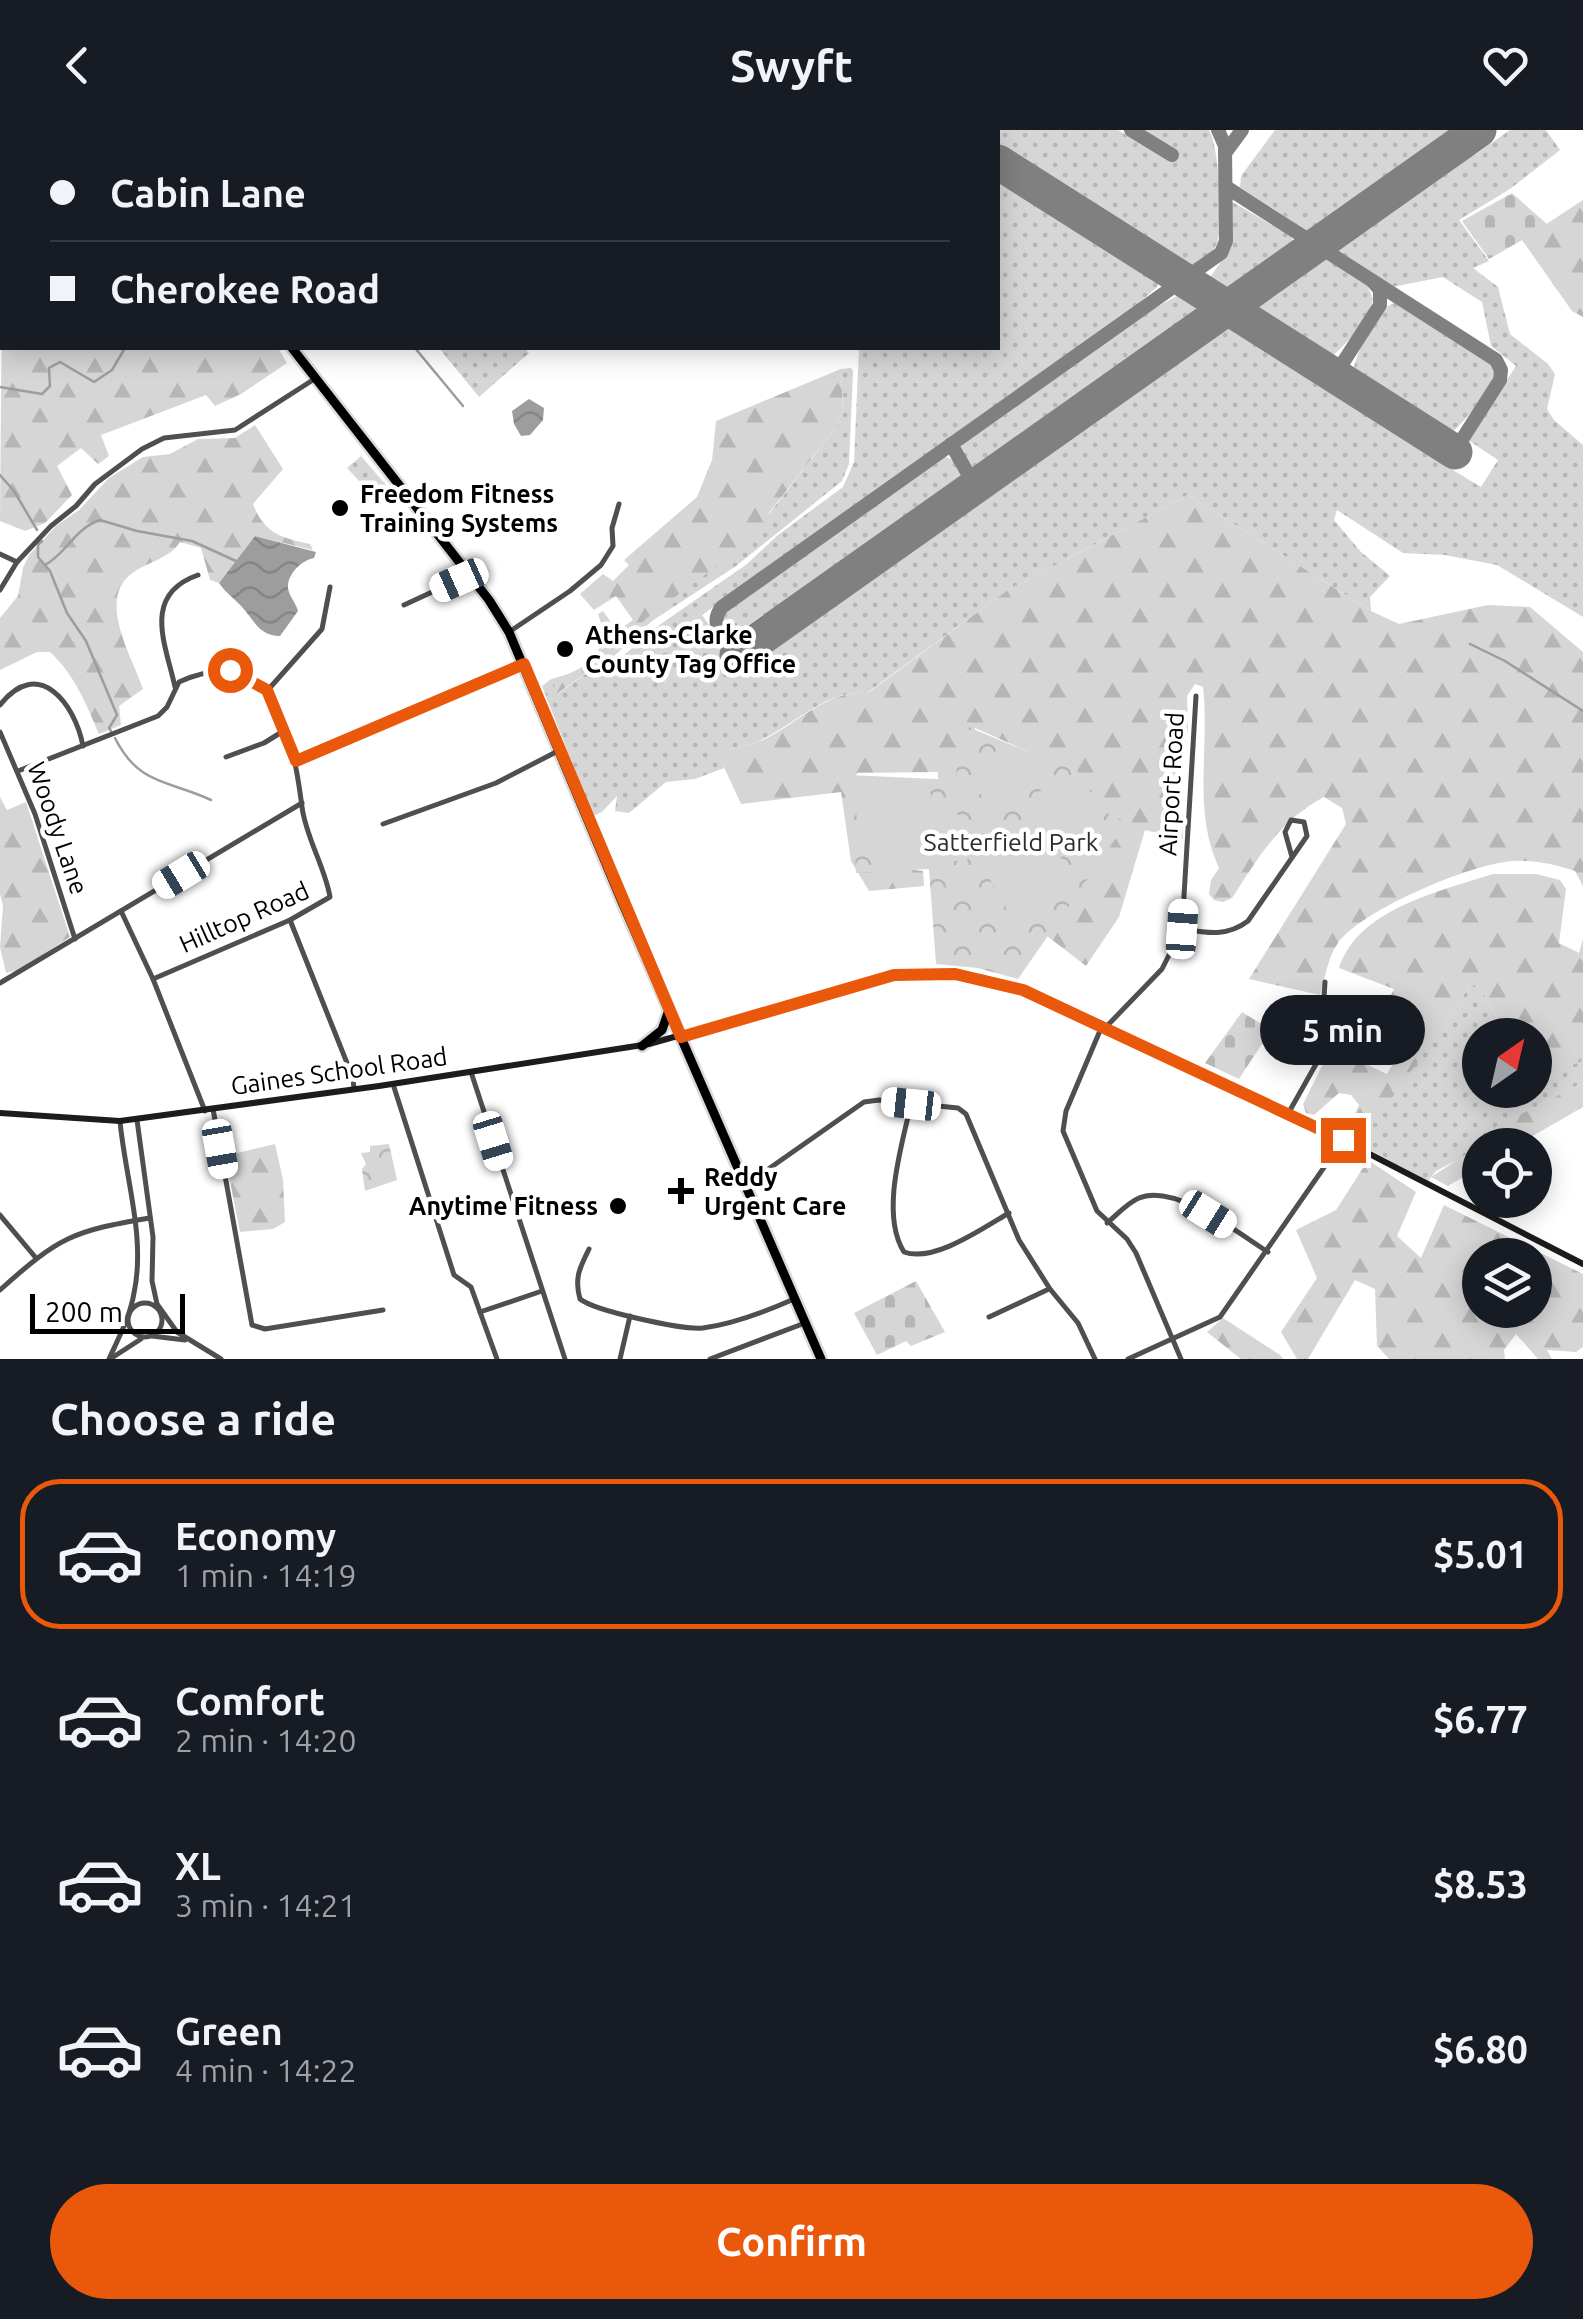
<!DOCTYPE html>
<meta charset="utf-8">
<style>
body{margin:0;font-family:Ubuntu,sans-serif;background:#20242c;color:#f1f3f6;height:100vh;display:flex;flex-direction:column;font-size:38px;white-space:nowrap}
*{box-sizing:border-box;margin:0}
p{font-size:32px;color:#9ea1a6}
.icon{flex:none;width:55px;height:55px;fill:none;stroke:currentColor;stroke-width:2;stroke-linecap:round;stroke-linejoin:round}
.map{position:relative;height:1229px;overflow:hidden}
.drawer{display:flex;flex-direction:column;background:#171b24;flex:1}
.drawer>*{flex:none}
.banner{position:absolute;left:0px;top:0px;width:1000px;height:220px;box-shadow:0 5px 25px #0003;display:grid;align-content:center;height:220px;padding:0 50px;background:#171b24}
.needle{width:65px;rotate:34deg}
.tools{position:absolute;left:1462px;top:888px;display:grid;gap:20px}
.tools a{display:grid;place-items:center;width:90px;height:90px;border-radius:50%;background:#171b24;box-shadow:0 5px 25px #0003;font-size:50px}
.scale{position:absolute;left:30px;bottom:25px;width:155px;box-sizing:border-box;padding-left:10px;border:5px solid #000;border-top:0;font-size:28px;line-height:35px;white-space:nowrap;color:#000;-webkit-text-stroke:8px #fff;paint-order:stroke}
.end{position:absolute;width:45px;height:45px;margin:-22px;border:12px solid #ea580c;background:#fff;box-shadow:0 0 0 5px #fff}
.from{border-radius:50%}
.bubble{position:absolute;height:70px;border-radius:35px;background:#171b24;box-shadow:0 5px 25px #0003;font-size:32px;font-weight:700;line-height:70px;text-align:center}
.car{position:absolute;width:30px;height:60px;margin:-30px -15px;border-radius:12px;box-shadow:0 0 8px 2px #0007;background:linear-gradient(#fff 24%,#345 0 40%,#fff 0 76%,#345 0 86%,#fff 0)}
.banner b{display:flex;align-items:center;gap:35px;height:95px;font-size:38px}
.banner b+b{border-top:2px solid #363941}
.banner i{width:25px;height:25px;background:#f1f3f6}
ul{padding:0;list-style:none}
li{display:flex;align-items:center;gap:30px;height:150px;margin:0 20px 15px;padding:0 30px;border:5px solid transparent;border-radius:40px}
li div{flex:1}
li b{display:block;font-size:38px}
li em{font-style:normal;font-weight:700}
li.selected{border-color:#ea580c}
li>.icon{width:90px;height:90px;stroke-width:1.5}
h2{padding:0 50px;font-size:45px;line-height:120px}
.button{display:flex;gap:20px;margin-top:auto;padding:20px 50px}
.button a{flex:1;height:115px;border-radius:60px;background:#ea580c;color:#fff;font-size:40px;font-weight:700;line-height:115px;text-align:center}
header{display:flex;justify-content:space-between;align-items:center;height:130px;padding:0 50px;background:#171b24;font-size:45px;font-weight:700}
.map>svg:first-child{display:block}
.grass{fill:url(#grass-dots)}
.forest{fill:url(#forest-firs);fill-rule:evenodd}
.cemetery{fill:url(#cemetery-stones)}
.park{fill:url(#park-crowns)}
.pitch{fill:#d6d6d6}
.water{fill:url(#water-waves)}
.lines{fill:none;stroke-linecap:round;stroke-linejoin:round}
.stream{stroke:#9d9d9d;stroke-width:2.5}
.taxiway{stroke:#808080;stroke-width:14}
.runway{stroke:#808080;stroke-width:35}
.trunk-casing{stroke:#dbdbdb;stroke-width:14}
.minor{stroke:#4f4f4f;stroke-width:5}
.secondary{stroke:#1c1c1c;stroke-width:6}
.trunk{stroke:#000;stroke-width:9}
.route{stroke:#ea580c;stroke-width:12}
.poi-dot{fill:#000;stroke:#fff;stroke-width:4}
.labels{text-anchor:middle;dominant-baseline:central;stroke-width:9;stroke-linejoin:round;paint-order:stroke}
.poi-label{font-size:25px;font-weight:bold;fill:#000;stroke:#fff;text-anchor:start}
.street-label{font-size:25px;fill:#000;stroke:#fff}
.park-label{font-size:25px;fill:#2d2d2d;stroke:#fff}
</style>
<header><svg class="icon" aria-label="back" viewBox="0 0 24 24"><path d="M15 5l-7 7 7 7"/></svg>Swyft<svg class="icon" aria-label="heart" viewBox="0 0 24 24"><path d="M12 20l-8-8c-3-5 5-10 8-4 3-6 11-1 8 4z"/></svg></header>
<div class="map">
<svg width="1583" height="1229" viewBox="0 0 1583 1229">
<defs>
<pattern id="grass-dots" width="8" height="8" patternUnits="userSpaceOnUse" patternTransform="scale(2.5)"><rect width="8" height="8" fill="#d6d6d6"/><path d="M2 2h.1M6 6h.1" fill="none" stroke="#b6b6b6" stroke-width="1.8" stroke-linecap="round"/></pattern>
<pattern id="forest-firs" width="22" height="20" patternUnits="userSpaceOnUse" patternTransform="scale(2.5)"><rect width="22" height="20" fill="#d6d6d6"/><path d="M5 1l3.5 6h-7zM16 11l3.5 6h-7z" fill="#b6b6b6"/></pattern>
<pattern id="cemetery-stones" width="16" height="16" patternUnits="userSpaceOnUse" patternTransform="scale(2.5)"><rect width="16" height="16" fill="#d6d6d6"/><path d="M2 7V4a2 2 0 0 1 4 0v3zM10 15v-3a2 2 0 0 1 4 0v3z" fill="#b6b6b6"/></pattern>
<pattern id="park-crowns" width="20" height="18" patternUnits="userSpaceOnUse" patternTransform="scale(2.5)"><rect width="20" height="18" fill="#d6d6d6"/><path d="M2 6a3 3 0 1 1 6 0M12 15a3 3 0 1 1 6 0" fill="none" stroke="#b6b6b6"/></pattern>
<pattern id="water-waves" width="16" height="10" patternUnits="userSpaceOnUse" patternTransform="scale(2.5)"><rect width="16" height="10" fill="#9d9d9d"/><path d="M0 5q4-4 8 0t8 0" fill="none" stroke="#858585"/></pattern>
</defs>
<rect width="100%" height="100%" fill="#fff"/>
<g class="grass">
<path d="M 968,0 L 1118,0 L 1170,31 L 1176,20 L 1143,0 L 1209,0 C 1219,16 1224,94 1217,113 C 1212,126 1198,132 1186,138 L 998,18 L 998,2 Z"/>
<path d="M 1275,0 L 1453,0 L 1450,6 L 1312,104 L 1240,57 L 1241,46 Z"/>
<path d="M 1510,0 L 1546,0 L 1560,20 L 1510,59 L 1459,90 L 1489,131 L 1473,138 L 1498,157 L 1510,204 L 1548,234 L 1555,244 L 1547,279 L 1554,290 L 1583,315 L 1583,487 L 1497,435 L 1445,425 L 1403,423 L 1337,380 L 1334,390 L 1361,422 L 1390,446 L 1370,467 L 1371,481 L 1188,365 L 1005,462 L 867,563 C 827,560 799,591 765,608 C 751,616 734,619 718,622 L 724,638 L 695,649 L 666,652 L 629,683 L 615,681 L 617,666 L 602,682 L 593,686 L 542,556 L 551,549 L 559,563 L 609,527 L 647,488 L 769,384 L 836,297 L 843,281 L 841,239 L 851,238 L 853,241 L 849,334 L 842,351 L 736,436 L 652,491 L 598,541 L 609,538 L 658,496 L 747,434 L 778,405 L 843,357 L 854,332 L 859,218 L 998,218 L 998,47 L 1160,149 L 1157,157 L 1121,189 L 702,485 L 741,540 L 779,513 L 785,504 L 1227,192 L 1453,335 L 1451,339 L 1481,357 L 1498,330 L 1468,310 L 1516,236 L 1491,216 L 1482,172 L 1443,147 L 1392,157 L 1337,122 L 1334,116 L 1461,27 L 1476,24 Z"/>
<path d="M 1231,71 L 1291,106 L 1295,116 L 1226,163 L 1208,150 L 1230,119 Z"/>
<path d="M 1321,125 L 1367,155 L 1373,169 C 1367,191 1347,214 1330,228 L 1248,177 Z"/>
<path d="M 1182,163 L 1204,178 L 983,336 L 972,337 L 960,319 L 964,311 L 1146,183 Z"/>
<path d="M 1394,173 L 1494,237 C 1497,256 1465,291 1450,304 L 1352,243 C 1358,222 1372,181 1394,173 Z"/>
<path d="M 439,218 L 524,218 L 529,223 L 479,267 Z"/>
<path d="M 361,326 L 386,355 L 374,367 L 347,338 Z"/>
<path d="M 943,327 C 953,327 959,335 962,344 L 958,354 L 776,483 L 764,484 L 738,502 L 726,499 L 721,488 L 726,478 Z"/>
<path d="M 1470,852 C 1489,863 1494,887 1506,905 L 1480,905 L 1480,960 L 1535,960 L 1535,929 L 1555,939 L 1583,931 L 1583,953 L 1496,997 L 1465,1026 L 1436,1041 L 1428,1051 L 1357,1013 L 1460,873 Z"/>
</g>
<g class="forest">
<path d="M 306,0 L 595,0 L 598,2 L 308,2 Z"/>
<path d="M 1583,70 L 1583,187 L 1572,181 L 1522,110 Z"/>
<path d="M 2,153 L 2,218 L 278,218 L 287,233 L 241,264 L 215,276 L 206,265 L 101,305 L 109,326 L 98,334 L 81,318 L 57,336 L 72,365 L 45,393 L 25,401 L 0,391 Z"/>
<path d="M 841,239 L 843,281 L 836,297 L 769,383 L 773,394 L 647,488 L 609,527 L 558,563 L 551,549 C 585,542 613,521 598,484 L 603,481 L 617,501 L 633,490 L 616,466 L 594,480 L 580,464 L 603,444 L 613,451 L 629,435 L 624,430 L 697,367 L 712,330 L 716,291 Z"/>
<path d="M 255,295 L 283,339 L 253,374 C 264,403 281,408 310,414 L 313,420 L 255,406 L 219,453 L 210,450 L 201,418 L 180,412 C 170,428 150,431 134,442 C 95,467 132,526 143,559 L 119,576 L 121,595 L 99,604 C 86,574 75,545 50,522 L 37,522 L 0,540 L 0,488 L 18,466 L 23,438 L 29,425 L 56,396 L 79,380 L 109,348 L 143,327 L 170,324 L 198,309 L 235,308 Z"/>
<path d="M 1188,365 L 1371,481 L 1399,494 L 1488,475 L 1530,477 L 1583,522 L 1583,756 L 1575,741 C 1555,734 1535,730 1513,731 C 1473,733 1361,780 1338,813 C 1328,826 1325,849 1320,865 L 1249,849 L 1346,694 L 1342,678 L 1324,667 C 1281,689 1258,728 1232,768 L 1223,772 L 1214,770 L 1209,764 L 1211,750 L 1219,738 C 1192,681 1210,617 1203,557 L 1195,554 L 1187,566 L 1188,601 L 1178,643 L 1183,709 L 1145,700 L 1119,787 L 1086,836 L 1042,802 L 1086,678 L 1092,650 L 975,598 L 964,651 L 938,653 L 938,642 L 858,643 L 853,648 L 898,738 L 923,741 L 924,756 L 869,761 L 851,731 L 841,662 L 741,674 L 717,622 C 732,619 749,616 763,610 C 799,593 826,560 868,563 L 1005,462 Z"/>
<path d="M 0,667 L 7,680 L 26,672 L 70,807 L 19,840 L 6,843 L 0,817 L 3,776 L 0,764 Z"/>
<path d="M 1493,744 L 1536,744 L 1560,750 L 1566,759 L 1559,813 L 1579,823 L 1583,809 L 1583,931 L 1554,940 L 1536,930 L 1535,905 L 1506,905 C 1494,887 1489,863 1470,852 L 1460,873 L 1365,1005 L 1358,1010 L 1350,1007 L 1347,1000 L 1359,975 L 1351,965 L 1339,963 L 1314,985 L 1306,983 L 1303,974 L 1331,918 L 1387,944 L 1419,890 L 1386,875 L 1394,859 L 1339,838 C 1358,779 1440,761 1493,744 Z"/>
<path d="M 1583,953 L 1583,977 L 1517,1015 L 1480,1015 L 1480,1037 L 1448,1056 L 1431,1047 L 1465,1025 L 1495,997 Z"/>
<path d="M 275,1014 L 283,1050 L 285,1092 L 273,1099 L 240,1102 L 225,1026 Z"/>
<path d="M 1368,1030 L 1416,1062 L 1397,1106 L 1421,1128 L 1444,1075 L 1583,1144 L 1583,1217 L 1576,1222 L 1547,1220 L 1552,1229 L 1538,1229 L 1516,1204 L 1504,1220 L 1505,1229 L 1389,1229 L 1377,1216 L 1375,1159 L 1355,1150 L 1308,1229 L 1297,1229 L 1281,1202 L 1317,1148 L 1296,1100 L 1336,1080 ZM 1480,1125 L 1535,1125 L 1535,1180 L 1480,1180 Z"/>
<path d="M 1223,1188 L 1280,1225 L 1283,1229 L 1241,1229 L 1207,1202 Z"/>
</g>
<g class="cemetery">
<path d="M 1512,63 L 1548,95 L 1489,129 L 1462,91 Z"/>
<path d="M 1242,882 L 1271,900 L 1239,949 L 1205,933 Z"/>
<path d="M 916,1151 L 945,1202 L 911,1216 L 906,1211 L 877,1225 L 854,1183 Z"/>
</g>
<g class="park">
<path d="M 963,595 L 1095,649 L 1088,675 L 1127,692 L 1018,849 L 978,838 L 936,834 L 929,739 L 856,743 L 849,645 L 955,650 Z"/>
<path d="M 389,1014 L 397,1050 L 365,1061 L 362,1039 L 366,1034 L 361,1023 L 370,1022 L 370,1016 Z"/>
</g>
<g class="pitch">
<path d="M 1000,614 C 1023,629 1034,652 1023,679 L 977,663 L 975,657 Z"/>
<path d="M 1069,650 L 1092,655 L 1074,702 L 1068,704 L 1026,679 C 1035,661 1049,652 1069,650 Z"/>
<path d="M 853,658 L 926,660 L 931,664 L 925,738 C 873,737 855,706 853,658 Z"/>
<path d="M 955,683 L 993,701 L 984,720 L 963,732 L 935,727 L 944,689 Z"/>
<path d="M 1000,697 L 1059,721 L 1061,728 L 1051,754 L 1021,804 L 983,737 L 984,728 Z"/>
</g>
<g class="water">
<path d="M 529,269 L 544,278 L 543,290 L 530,305 L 521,306 L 514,294 L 512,281 Z"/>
<path d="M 255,406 L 316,422 L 314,428 C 302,430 287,444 288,458 C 289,466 296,473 298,481 L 280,506 C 258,505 255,491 242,477 C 235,469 225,462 219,453 Z"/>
</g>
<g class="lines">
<g class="stream">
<path d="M 574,2 L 576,2"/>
<path d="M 415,218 L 463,276"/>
<path d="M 0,257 L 42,264 L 50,256 L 49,238 L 60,232 L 94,252 L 112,240 L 125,218"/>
<path d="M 0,345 L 14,361 L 37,400"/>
<path d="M 42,411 L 38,415 L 38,427 L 50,441 L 67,483 L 86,511 L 117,585 L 109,598 L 111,601"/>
<path d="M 45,435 C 67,423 75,398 100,390 L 137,401 L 192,411 L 236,431"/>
<path d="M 1470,514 L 1505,531 L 1583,581"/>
<path d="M 115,608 C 139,656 169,650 211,670"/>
</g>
<g class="taxiway">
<path d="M 1131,0 L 1172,25"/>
<path d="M 1225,23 L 1242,0"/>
<path d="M 1226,57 L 1496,230 L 1501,240 L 1500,250 L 1454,322"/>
<path d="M 1335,245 L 1380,175 L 1380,160 L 1373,152"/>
<path d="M 951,314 L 975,356"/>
<path d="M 737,525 C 726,509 707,495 722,477 L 1221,123 L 1226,111 L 1225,16 L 1218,0"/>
</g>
<g class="runway">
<path d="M 948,0 L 952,2"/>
<path d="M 998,32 L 1455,322"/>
<path d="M 737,525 L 1479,0"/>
</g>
<defs>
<g id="trunk">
<path d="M 160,0 L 161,2"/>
<path d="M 292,218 L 489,470 L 509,502 L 622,772 L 821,1229"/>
<path d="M 642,916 L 662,900 L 669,880"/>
</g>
</defs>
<use href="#trunk" class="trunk-casing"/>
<g class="minor">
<path d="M 0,150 L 2,149"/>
<path d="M 0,424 L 17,432 L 0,460"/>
<path d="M 17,432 L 51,396 L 76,376 L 95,354 L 142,319 L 164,308 L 235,300 L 316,248"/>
<path d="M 404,475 L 469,445"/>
<path d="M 509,502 L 570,461 L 601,435 L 613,416 L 612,398 L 619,374"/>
<path d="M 175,557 C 166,515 141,465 198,445"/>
<path d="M 267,561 L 322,499 L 330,457"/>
<path d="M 0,575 C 38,526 75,573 83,616"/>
<path d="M 0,602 L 35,684 L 75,809"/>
<path d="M 226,627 L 264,613 L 285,600"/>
<path d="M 296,631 L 524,534"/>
<path d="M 18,641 L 158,586 L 167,577 L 179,552 C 274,509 293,606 302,677 C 306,708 325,737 330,767 L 290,790 L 153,849"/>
<path d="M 383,694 L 496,653 L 558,621"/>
<path d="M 121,781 L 153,849 L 205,981"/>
<path d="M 290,790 L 353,948 L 354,959"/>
<path d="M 1182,799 C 1207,803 1227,807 1248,791 L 1307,706 L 1304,692 L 1291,690 L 1285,702 L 1292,727"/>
<path d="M 0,853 L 302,673"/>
<path d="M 1323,878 L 1335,880 L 1405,914"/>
<path d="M 1102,896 L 1066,981 L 1063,1001 L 1097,1081 L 1127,1109 L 1136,1123 L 1181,1229"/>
<path d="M 1105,898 L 1162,839 L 1182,799 L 1196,566"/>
<path d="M 471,942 L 565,1229"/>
<path d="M 393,954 L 454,1145 L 471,1157 L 497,1229"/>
<path d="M 911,974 C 902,1015 880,1084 904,1122 C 934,1133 983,1098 1009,1083"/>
<path d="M 213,979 L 252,1195 L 265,1199 L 383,1180"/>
<path d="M 1289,982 L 1320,927 L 1325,852"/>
<path d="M 137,990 L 153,1107 L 152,1151 L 157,1174 L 177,1202 L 221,1229"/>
<path d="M 747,1054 L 864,972 L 879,970 L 958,978 L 966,984 L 1019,1110 L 1050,1159 L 1078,1193 L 1095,1229"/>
<path d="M 0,1085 L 36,1128"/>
<path d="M 1107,1093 C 1117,1085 1127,1073 1139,1068 C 1175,1053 1238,1103 1268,1122"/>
<path d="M 589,1119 C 580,1137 574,1148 580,1169 C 595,1181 682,1200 703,1198 C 732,1194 767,1181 794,1169"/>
<path d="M 0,1160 C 59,1107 72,1101 150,1088"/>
<circle cx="145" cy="1190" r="17"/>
<path d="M 480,1182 L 542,1161"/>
<path d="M 989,1187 L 1049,1159"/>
<path d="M 152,1206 L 185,1210"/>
<path d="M 109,1229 C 119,1207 130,1187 134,1163 C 146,1107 125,1047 120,991"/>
<path d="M 110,1229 L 141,1209"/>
<path d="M 620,1229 L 630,1186"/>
<path d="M 710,1229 L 805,1193"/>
<path d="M 1128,1229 L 1220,1187 L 1343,1010"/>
</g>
<path class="secondary" d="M 0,983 L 120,991 L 379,956 L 649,914 L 895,845 L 942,842 L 984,848 L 1023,861 L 1136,912 L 1292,984 L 1583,1134"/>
<use href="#trunk" class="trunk"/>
</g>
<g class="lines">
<path class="route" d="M 230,540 L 267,560 L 296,631 L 524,534 L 681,907 L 894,845 L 955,844 L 1023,860 L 1343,1010"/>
</g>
<g class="poi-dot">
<circle cx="340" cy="378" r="10"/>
<circle cx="565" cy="519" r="10"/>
<path d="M676 1046h10v10h10v10h-10v10h-10v-10h-10v-10h10z"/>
<circle cx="618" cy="1076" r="10"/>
</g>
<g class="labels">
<g class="poi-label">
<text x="360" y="364">Freedom Fitness<tspan x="360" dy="29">Training Systems</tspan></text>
<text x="585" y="505">Athens-Clarke<tspan x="585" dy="29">County Tag Office</tspan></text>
<text x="704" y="1047">Reddy<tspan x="704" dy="29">Urgent Care</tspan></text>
<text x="598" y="1076" text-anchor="end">Anytime Fitness</text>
</g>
<g class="street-label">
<text transform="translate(1171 654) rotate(-87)">Airport Road</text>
<text transform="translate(58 698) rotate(71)">Woody Lane</text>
<text transform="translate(244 787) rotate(-24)">Hilltop Road</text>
<text transform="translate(339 941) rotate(-8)">Gaines School Road</text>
</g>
<g class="park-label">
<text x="1011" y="712">Satterfield Park</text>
</g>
</g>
</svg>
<div class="tools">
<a><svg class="needle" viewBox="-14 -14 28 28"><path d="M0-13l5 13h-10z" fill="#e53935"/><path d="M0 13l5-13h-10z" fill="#9ea1a6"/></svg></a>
<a><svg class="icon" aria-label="locate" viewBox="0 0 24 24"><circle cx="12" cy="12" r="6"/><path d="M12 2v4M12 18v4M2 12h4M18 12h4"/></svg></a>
<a><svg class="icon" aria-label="layers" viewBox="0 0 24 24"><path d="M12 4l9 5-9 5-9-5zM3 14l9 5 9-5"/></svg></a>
</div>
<div class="scale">200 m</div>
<i class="end from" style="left:230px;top:540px"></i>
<i class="end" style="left:1343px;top:1010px"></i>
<div class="bubble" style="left:1260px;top:865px;width:165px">5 min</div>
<i class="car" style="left:459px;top:450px;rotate:246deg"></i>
<i class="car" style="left:181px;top:745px;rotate:239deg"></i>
<i class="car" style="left:1182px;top:799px;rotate:4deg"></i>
<i class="car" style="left:911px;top:974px;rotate:276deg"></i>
<i class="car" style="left:493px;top:1011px;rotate:163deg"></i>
<i class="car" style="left:220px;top:1019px;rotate:170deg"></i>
<i class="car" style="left:1208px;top:1084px;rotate:122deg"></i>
<div class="banner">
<b><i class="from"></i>Cabin Lane</b>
<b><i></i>Cherokee Road</b>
</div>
</div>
<section class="drawer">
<h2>Choose a ride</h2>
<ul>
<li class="selected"><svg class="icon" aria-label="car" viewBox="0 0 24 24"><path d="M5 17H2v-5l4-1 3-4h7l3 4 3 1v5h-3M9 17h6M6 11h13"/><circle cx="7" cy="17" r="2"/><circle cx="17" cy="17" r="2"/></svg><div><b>Economy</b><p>1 min · 14:19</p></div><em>$5.01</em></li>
<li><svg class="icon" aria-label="car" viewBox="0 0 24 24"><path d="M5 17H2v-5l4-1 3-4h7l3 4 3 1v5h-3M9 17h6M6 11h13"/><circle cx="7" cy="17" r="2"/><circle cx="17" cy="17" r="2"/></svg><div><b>Comfort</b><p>2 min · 14:20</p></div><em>$6.77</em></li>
<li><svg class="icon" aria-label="car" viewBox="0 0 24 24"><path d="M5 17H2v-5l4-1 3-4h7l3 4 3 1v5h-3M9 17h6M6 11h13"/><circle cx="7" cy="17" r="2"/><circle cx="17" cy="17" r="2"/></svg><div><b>XL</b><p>3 min · 14:21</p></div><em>$8.53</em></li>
<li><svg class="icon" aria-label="car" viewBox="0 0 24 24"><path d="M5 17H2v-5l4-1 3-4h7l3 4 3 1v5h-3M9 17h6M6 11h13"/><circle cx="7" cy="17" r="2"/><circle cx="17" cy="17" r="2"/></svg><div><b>Green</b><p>4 min · 14:22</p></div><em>$6.80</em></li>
</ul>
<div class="button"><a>Confirm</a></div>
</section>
